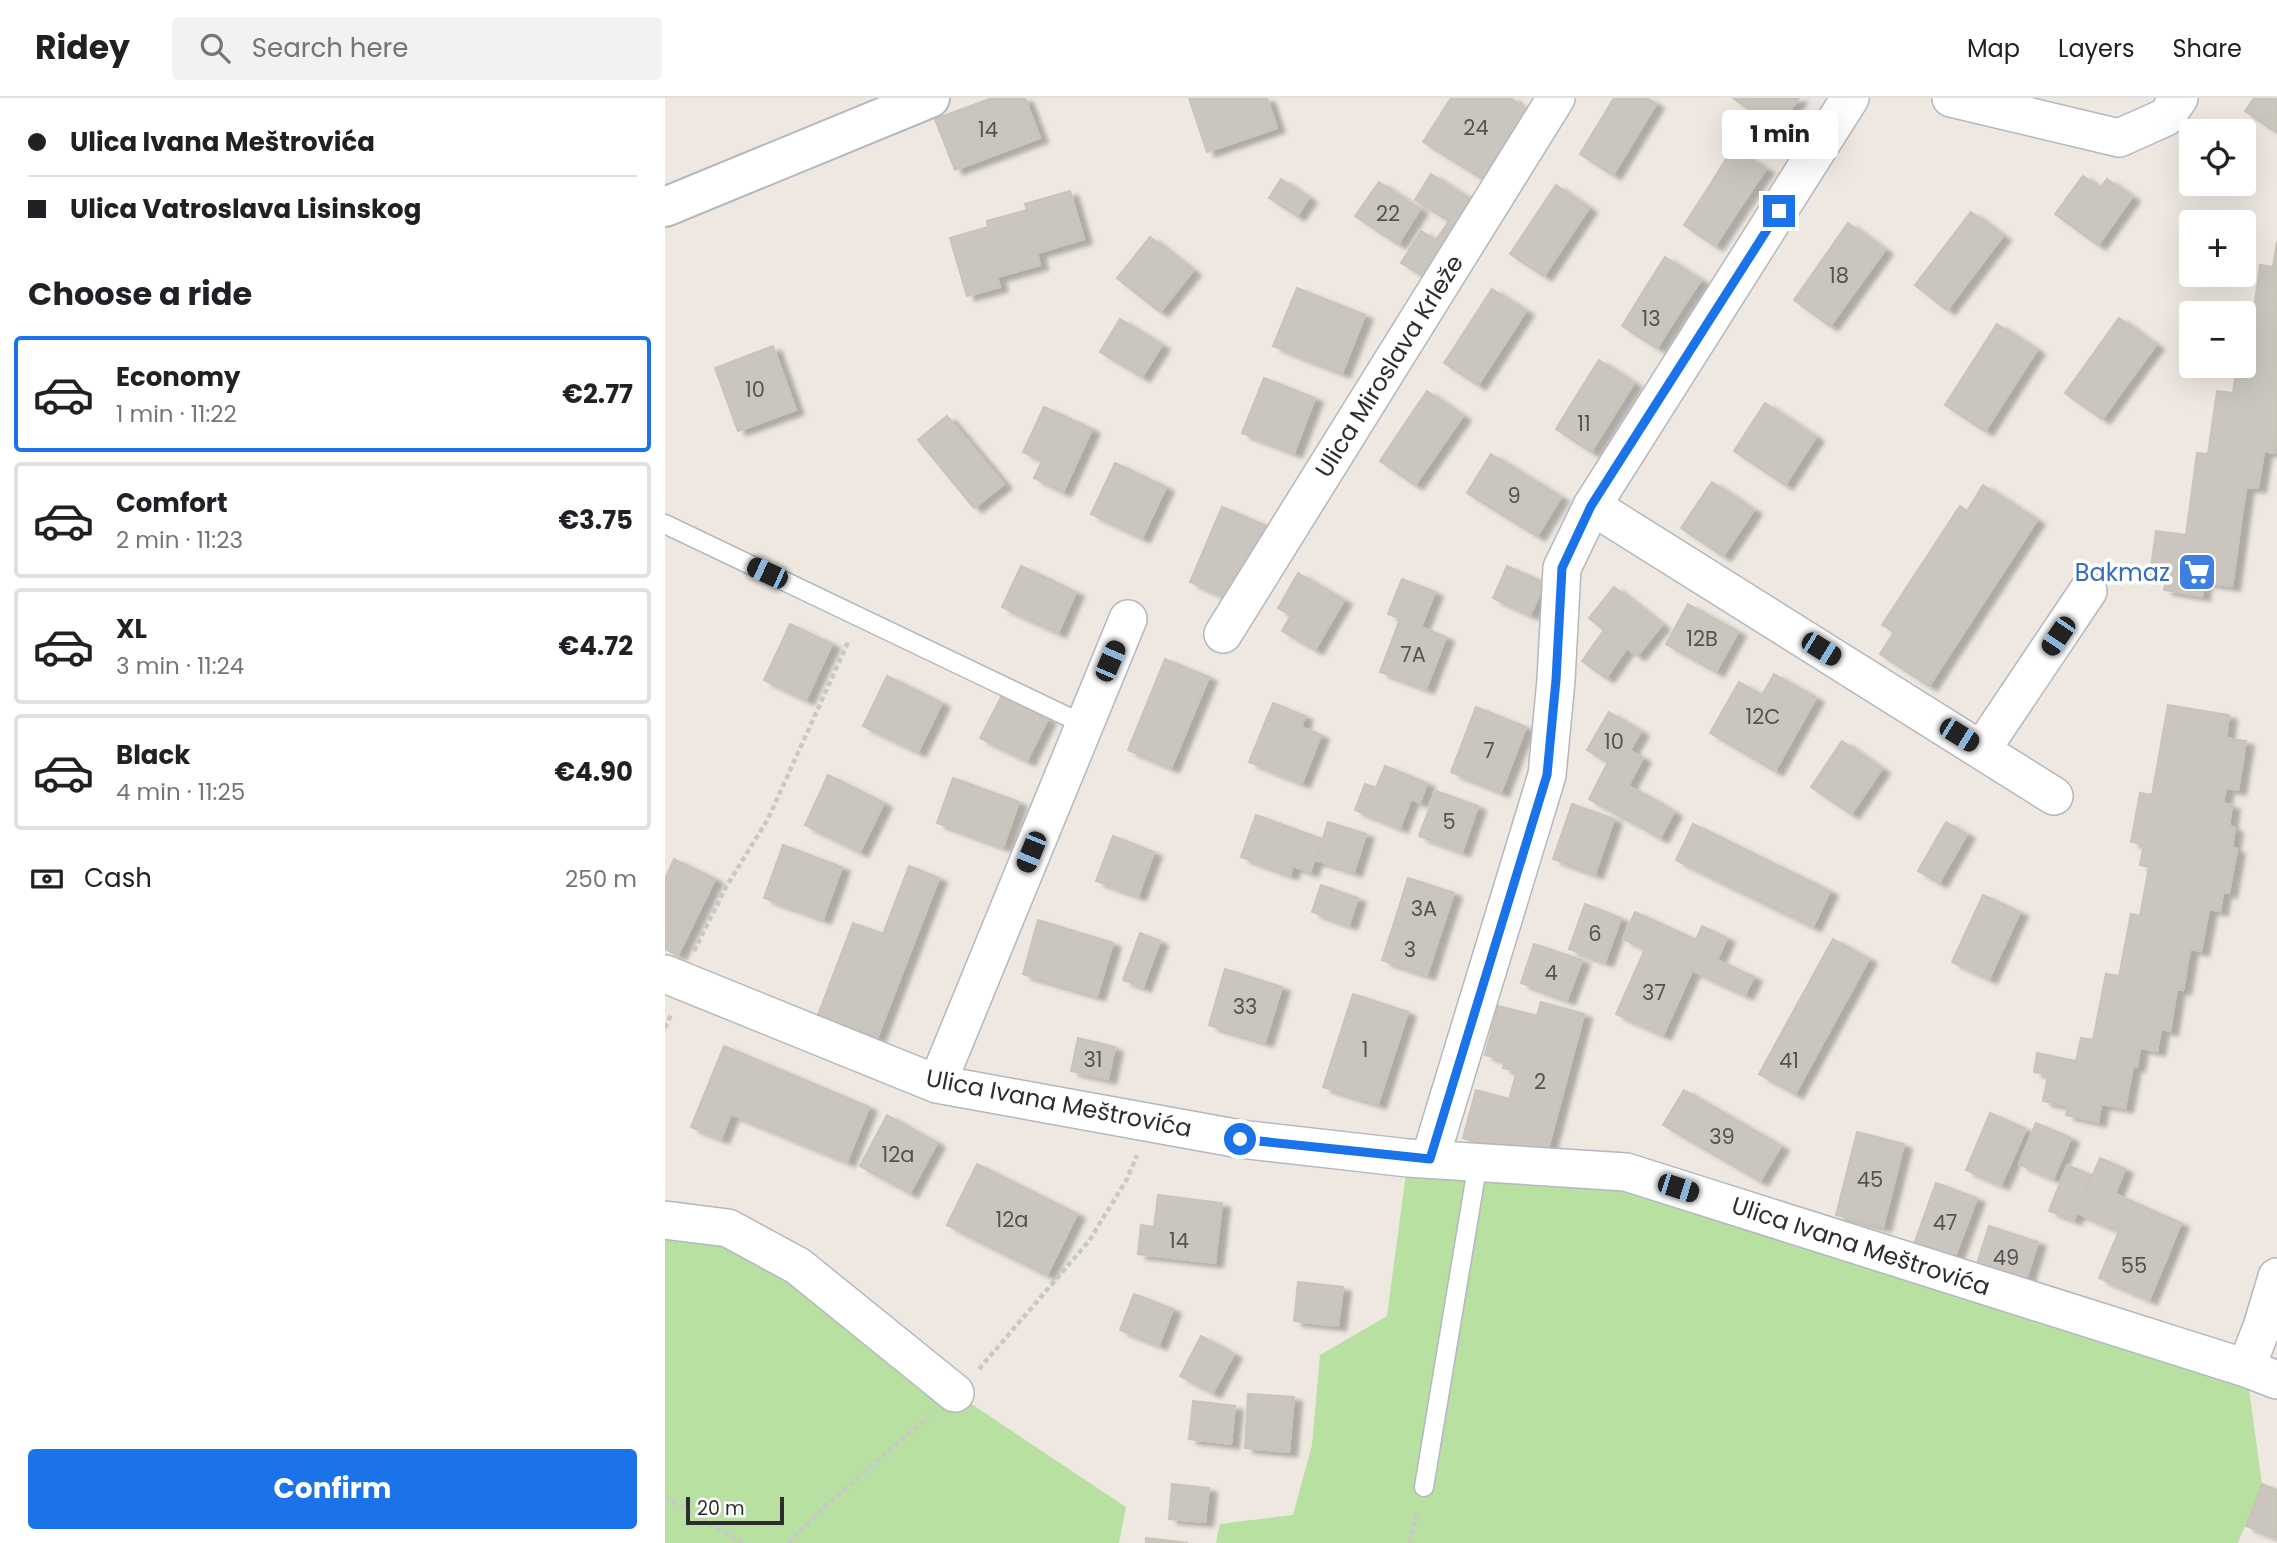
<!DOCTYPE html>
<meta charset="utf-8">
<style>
body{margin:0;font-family:Poppins,sans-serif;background:#f2f2f2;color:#202124;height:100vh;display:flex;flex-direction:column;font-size:26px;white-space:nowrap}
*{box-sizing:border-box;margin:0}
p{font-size:23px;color:#757577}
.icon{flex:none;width:38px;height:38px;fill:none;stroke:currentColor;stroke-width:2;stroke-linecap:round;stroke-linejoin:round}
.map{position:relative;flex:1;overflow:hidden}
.side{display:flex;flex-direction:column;background:#fff;width:665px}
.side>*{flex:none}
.top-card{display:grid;align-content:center;height:154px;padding:0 28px;background:#fff}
.buttons{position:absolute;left:1514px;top:21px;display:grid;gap:14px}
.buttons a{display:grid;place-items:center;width:77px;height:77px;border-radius:7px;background:#fff;box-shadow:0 7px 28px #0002;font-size:35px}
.scale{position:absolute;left:21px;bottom:18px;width:98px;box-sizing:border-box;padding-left:7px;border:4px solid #2d2d2d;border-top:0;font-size:19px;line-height:24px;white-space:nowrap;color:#2d2d2d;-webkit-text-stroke:5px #fff;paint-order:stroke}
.end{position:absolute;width:32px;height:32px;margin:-16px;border:9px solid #1a73e8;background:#fff;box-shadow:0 0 0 4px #fff}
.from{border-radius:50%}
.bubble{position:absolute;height:49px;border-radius:7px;background:#fff;box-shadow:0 7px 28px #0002;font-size:23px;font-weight:700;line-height:49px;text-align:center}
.car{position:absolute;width:21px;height:42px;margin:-21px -10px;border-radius:9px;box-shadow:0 0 5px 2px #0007;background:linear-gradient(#222 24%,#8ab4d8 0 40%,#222 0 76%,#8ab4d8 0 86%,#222 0)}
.top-card b{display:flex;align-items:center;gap:24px;height:66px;font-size:26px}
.top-card b+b{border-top:2px solid #e0e0e0}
.top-card i{width:18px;height:18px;background:#202124}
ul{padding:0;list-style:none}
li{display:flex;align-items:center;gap:21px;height:116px;margin:0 14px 10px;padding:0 14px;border:4px solid #e0e0e0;border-radius:7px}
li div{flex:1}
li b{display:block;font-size:26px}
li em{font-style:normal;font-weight:700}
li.selected{border-color:#1a73e8}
li>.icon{width:63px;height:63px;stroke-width:1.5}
h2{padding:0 28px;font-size:32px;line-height:84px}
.pay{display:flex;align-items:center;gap:18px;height:77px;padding:0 28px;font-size:26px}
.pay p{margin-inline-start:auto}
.button{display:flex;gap:14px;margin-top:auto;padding:14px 28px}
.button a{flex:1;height:80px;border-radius:7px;background:#1a73e8;color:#fff;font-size:28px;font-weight:700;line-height:80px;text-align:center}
header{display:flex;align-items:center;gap:42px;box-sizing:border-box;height:98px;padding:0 35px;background:#fff;border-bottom:2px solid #e0e0e0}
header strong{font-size:33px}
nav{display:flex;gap:38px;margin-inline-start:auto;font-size:24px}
.search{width:490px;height:63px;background:#f2f2f2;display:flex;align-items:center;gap:18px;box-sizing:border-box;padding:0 24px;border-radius:7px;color:#757577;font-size:26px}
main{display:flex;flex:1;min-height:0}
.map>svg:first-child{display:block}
.green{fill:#b8e0a1}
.building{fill:#cac6bf;stroke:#c9c4ba;stroke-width:2;filter:url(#shadow)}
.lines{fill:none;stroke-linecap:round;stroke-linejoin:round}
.lane-casing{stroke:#b4b7c0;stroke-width:21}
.street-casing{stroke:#b4b7c0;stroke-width:40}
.secondary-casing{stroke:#b4b7c0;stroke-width:42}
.path{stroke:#c8c8c8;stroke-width:4.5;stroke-dasharray:5 3.5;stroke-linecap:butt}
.lane{stroke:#fff;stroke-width:18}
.street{stroke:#fff;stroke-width:37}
.secondary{stroke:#fff;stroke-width:38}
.route{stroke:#1a73e8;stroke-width:9}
.labels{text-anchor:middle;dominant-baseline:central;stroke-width:7;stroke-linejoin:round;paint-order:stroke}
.number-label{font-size:21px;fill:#545352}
.street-label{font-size:24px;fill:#2d2d2d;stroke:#fff}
.shop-label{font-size:24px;fill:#366cbe;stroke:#fff;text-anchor:end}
</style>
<header>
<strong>Ridey</strong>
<div class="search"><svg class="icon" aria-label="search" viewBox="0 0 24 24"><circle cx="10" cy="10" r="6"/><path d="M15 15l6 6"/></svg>Search here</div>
<nav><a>Map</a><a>Layers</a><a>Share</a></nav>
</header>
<main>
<section class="side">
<div class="top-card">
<b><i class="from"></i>Ulica Ivana Meštrovića</b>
<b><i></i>Ulica Vatroslava Lisinskog</b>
</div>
<h2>Choose a ride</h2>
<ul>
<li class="selected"><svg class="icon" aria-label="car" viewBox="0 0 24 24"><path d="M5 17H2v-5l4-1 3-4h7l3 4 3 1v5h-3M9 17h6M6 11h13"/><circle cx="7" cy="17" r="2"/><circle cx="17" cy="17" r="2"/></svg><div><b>Economy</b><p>1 min · 11:22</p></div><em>€2.77</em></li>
<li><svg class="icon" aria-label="car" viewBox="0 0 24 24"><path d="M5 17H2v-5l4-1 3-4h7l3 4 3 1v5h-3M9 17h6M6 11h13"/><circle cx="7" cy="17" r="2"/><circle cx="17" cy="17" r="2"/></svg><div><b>Comfort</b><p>2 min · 11:23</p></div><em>€3.75</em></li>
<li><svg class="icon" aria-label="car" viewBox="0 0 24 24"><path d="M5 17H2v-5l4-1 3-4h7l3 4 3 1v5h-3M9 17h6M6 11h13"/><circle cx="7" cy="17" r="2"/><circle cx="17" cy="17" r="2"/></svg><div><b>XL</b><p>3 min · 11:24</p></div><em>€4.72</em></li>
<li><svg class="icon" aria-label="car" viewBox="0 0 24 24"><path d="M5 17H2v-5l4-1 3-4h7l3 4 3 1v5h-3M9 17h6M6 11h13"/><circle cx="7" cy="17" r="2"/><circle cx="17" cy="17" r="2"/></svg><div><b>Black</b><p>4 min · 11:25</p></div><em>€4.90</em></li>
</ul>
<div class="pay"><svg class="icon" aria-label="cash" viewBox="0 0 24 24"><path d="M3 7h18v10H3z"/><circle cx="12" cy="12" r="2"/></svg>Cash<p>250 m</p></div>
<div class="button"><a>Confirm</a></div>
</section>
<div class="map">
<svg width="1612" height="1445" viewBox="0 0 1612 1445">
<defs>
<filter id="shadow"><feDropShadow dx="8" dy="4.5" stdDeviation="2" flood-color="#0004"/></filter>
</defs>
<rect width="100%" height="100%" fill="#eee8e1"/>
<g class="green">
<path d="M 743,1060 L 961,1074 L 1581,1270 L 1597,1386 L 1573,1445 L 551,1445 L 555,1426 L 628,1417 L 647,1347 L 655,1257 L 722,1218 Z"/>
<path d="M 0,1122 L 63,1130 L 290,1295 L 461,1409 L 454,1445 L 0,1445 Z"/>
</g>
<g class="building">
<path d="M 327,0 L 360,0 L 375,40 L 290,72 L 270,21 Z"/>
<path d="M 524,0 L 602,0 L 612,30 L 542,54 Z"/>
<path d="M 786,0 L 848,0 L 847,2 L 864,13 L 821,83 L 758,44 Z"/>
<path d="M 949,0 L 982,0 L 991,6 L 948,77 L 915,56 Z"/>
<path d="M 1068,0 L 1134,0 L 1112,31 Z"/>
<path d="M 1589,0 L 1612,0 L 1612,35 L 1580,13 Z"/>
<path d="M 1068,50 L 1101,71 L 1074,111 L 1043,90 Z"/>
<path d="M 766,76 L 814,107 L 766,183 L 736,165 L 756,133 L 771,142 L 784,123 L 750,102 Z"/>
<path d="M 1418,78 L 1435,90 L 1442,81 L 1467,99 L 1433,147 L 1390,116 Z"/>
<path d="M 616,81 L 644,100 L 632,118 L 604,100 Z"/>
<path d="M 714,84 L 755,111 L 733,146 L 690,118 Z"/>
<path d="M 891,87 L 924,110 L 879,178 L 845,156 Z"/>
<path d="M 1043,90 L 1074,111 L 1050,148 L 1019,127 Z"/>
<path d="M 405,93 L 419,141 L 372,155 L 375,167 L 332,179 L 335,189 L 302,198 L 285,140 L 323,129 L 322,123 L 362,112 L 360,106 Z"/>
<path d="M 1306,114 L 1338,138 L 1282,212 L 1250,187 Z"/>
<path d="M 1183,125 L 1220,152 L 1165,228 L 1129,202 Z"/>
<path d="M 485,139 L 528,173 L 495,214 L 452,180 Z"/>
<path d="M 1612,144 L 1612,336 L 1610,355 L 1599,353 L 1593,390 L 1581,389 L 1567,488 L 1539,484 L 1537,498 L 1499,492 L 1502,478 L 1485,476 L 1491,433 L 1521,437 L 1532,355 L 1543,356 L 1552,293 L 1568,295 L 1572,268 L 1578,268 L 1578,226 L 1587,227 L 1595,167 L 1608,169 Z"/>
<path d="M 1000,159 L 1036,182 L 1016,212 L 981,189 Z"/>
<path d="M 981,189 L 1016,212 L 992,250 L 957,228 Z"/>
<path d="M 632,190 L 700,217 L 677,275 L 608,248 Z"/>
<path d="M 827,191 L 861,213 L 813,287 L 779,265 Z"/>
<path d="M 1454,220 L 1491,247 L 1437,321 L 1400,295 Z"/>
<path d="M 455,221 L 497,247 L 477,279 L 435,254 Z"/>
<path d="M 1332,226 L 1372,252 L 1320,333 L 1280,307 Z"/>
<path d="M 108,248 L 131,312 L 73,333 L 50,270 Z"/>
<path d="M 934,262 L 969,285 L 947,320 L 912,297 Z"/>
<path d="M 599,280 L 650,300 L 629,355 L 577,335 Z"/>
<path d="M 762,293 L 798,318 L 750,387 L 715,363 Z"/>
<path d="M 912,297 L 947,320 L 926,354 L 891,331 Z"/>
<path d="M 1100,305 L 1151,339 L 1120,387 L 1069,353 Z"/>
<path d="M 379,309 L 427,331 L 398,394 L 369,380 L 377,363 L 358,354 Z"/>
<path d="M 282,318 L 339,386 L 309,410 L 253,342 Z"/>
<path d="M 826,356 L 896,399 L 872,438 L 802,395 Z"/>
<path d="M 450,365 L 501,389 L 477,440 L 426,416 Z"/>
<path d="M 1047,384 L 1089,412 L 1058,458 L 1016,430 Z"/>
<path d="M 1318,387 L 1372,422 L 1264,588 L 1215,556 L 1229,534 L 1217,527 L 1295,408 L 1302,413 Z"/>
<path d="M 557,409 L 604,429 L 571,504 L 525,484 Z"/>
<path d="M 356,468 L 411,494 L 393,535 L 337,509 Z"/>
<path d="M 842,468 L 880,485 L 865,517 L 828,500 Z"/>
<path d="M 633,475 L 679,502 L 650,552 L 617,533 L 626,517 L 613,510 Z"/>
<path d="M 737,481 L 770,494 L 756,529 L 723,516 Z"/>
<path d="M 949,489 L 997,527 L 972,558 L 924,520 Z"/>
<path d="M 1023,506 L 1073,534 L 1051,574 L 1001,546 Z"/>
<path d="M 735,521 L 781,539 L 761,591 L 715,574 Z"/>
<path d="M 125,526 L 167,546 L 141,602 L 99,582 Z"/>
<path d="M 939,532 L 962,550 L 941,580 L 917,563 Z"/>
<path d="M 500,561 L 544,579 L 506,670 L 463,652 Z"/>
<path d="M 1109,576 L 1151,600 L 1110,673 L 1045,635 L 1074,584 L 1097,597 Z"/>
<path d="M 222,578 L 277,605 L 253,654 L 198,628 Z"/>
<path d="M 337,597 L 383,621 L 362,663 L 315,640 Z"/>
<path d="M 608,605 L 640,618 L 636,629 L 656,637 L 637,685 L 584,664 Z"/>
<path d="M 1503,607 L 1564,617 L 1561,640 L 1581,643 L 1573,692 L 1561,690 L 1558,705 L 1567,707 L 1564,728 L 1570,730 L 1567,750 L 1572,751 L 1564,795 L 1558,794 L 1555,813 L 1544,811 L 1536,853 L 1525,851 L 1518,892 L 1512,891 L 1505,933 L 1496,931 L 1492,953 L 1475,950 L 1472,969 L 1468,968 L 1460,1010 L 1436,1006 L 1433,1024 L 1401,1017 L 1403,1008 L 1378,1003 L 1383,977 L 1369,974 L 1372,955 L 1411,963 L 1416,940 L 1428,942 L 1441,876 L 1454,878 L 1466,816 L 1475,818 L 1484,769 L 1475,767 L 1479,746 L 1466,744 L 1475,695 L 1487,697 Z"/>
<path d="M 811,609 L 861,629 L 836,694 L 786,674 Z"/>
<path d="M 944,614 L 976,633 L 954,671 L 922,652 Z"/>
<path d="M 1177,643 L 1217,671 L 1186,716 L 1146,689 Z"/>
<path d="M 965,653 L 978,660 L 963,688 L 988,701 L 974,728 L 924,701 L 943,664 L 954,671 Z"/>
<path d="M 720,668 L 762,685 L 755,705 L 746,701 L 735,730 L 690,712 L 700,686 L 711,690 Z"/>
<path d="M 163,677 L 219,705 L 195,754 L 140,727 Z"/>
<path d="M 288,680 L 354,704 L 338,749 L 272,725 Z"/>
<path d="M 771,693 L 813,708 L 797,754 L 754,738 Z"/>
<path d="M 988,701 L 1009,714 L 995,740 L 974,728 Z"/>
<path d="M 907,706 L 949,721 L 930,776 L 888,761 Z"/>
<path d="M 591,717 L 657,741 L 645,774 L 628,768 L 625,777 L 576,759 Z"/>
<path d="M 663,724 L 701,736 L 689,774 L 651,762 Z"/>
<path d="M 1281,724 L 1302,736 L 1274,785 L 1253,773 Z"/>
<path d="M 1028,726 L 1165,793 L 1148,829 L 1011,762 Z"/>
<path d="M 448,738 L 489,754 L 473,798 L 431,783 Z"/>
<path d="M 118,747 L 177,769 L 158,821 L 99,800 Z"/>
<path d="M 9,761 L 50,781 L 13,857 L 0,851 L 0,781 Z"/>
<path d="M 244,768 L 274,780 L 212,940 L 153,917 L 188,825 L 218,836 Z"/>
<path d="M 743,780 L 789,795 L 774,840 L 729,825 Z"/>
<path d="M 656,787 L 693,800 L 684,827 L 647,814 Z"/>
<path d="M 1318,797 L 1355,814 L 1324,881 L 1287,864 Z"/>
<path d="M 920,806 L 956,820 L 940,864 L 904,851 Z"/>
<path d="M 970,814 L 1031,842 L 1037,828 L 1062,840 L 1052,862 L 1089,879 L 1080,897 L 958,841 Z"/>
<path d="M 373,822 L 448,845 L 432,898 L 358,876 Z"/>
<path d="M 729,825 L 774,840 L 762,877 L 717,862 Z"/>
<path d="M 475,835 L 495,843 L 478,889 L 458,882 Z"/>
<path d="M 1168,841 L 1204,861 L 1130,996 L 1094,976 Z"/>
<path d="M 869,846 L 917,862 L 902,902 L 856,885 Z"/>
<path d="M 980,851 L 1027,873 L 998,937 L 951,916 Z"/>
<path d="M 560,871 L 617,889 L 600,944 L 544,927 Z"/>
<path d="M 688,896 L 743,914 L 713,1006 L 658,989 Z"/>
<path d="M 876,904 L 919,916 L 880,1062 L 798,1040 L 811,992 L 844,1001 L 852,973 L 838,970 L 840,962 L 820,957 L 833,908 L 872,918 Z"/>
<path d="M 413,940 L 450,949 L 443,981 L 406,973 Z"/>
<path d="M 59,948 L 204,1009 L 182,1064 L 66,1016 L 56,1041 L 26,1029 Z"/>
<path d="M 1019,992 L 1116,1048 L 1095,1083 L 998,1027 Z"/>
<path d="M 1325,1015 L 1361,1031 L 1336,1087 L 1301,1072 Z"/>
<path d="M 222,1017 L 272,1045 L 245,1095 L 195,1068 Z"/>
<path d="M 1371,1025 L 1406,1040 L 1388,1081 L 1354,1066 Z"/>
<path d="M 1192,1034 L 1239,1046 L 1218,1129 L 1171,1117 Z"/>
<path d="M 1435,1060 L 1460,1071 L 1450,1096 L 1516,1125 L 1504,1155 L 1412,1115 Z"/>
<path d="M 312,1066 L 412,1116 L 382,1177 L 282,1127 Z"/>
<path d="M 1402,1067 L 1426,1077 L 1409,1122 L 1384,1113 Z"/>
<path d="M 1271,1085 L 1312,1100 L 1288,1164 L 1248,1149 Z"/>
<path d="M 493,1097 L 557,1105 L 550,1165 L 473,1156 L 476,1127 L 489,1129 Z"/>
<path d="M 1324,1128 L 1373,1144 L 1358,1191 L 1309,1175 Z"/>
<path d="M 1454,1133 L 1504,1155 L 1484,1202 L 1434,1180 Z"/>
<path d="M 633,1184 L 678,1189 L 673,1228 L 629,1223 Z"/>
<path d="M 469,1196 L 508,1211 L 494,1247 L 455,1232 Z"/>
<path d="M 536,1238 L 569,1256 L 548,1295 L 515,1278 Z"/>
<path d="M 583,1296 L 629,1299 L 624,1354 L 580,1350 Z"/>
<path d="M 528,1303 L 570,1308 L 566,1346 L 524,1341 Z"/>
<path d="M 507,1386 L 544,1390 L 540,1424 L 504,1421 Z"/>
<path d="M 1597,1386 L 1612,1392 L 1612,1440 L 1581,1428 Z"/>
<path d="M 481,1440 L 523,1445 L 481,1445 Z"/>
</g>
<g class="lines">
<defs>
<g id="lane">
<path d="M 0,426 L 418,626"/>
<path d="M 759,1389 L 813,1064"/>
</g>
<g id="street">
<path d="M 1286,0 L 1454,40 L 1501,19 L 1514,0"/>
<path d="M 927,408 L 1389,698"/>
<path d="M 558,536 L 891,0"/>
<path d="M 1317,651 L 1423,493"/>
<path d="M 0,876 L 272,986 L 575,1041 L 743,1060 L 961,1074 L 1581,1270 L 1612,1282"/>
<path d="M 272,986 L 463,521"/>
<path d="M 765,1061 L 882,677 L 891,582 L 897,470 L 927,408 L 1185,0"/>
<path d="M 0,1122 L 63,1130 L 133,1168 L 290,1295"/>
<path d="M 1581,1270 L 1597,1229 L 1612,1179"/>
</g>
<path id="secondary" d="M 0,109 L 265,0"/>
</defs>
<use href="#lane" class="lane-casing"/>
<use href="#street" class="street-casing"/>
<use href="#secondary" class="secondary-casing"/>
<g class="path">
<path d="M 29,853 L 61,789 L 103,721 L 184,542"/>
<path d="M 0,930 L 6,917"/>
<path d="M 314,1271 L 424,1143 L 462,1081 L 472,1057"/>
<path d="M 0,1399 L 78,1445"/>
<path d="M 123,1445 L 166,1403 L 264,1318"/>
<path d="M 745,1445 L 753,1412"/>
</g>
<use href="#lane" class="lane"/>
<use href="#street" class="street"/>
<use href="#secondary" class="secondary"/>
</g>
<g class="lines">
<path class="route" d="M 575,1041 L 765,1061 L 882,677 L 891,582 L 897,470 L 926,408 L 1114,113"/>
</g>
<defs>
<symbol id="supermarket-square" viewBox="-11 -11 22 22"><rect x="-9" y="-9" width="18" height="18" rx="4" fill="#3f7fe0" stroke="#fff"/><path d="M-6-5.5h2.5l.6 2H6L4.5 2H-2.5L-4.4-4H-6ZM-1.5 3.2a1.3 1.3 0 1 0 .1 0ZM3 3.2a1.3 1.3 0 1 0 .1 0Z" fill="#fff"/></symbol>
</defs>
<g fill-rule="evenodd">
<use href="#supermarket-square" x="1510" y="452" width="44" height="44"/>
</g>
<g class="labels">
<g class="number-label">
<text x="811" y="29">24</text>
<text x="323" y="31">14</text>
<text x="723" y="115">22</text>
<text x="1174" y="177">18</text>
<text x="986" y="220">13</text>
<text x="90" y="291">10</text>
<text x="919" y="325">11</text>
<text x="849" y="397">9</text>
<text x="1037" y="540">12B</text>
<text x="748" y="556">7A</text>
<text x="1098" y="618">12C</text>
<text x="949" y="643">10</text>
<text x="824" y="652">7</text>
<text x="784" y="723">5</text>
<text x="759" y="810">3A</text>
<text x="930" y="835">6</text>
<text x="745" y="851">3</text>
<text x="886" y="874">4</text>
<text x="989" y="894">37</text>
<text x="580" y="908">33</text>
<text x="700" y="951">1</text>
<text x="428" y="961">31</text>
<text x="1124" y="962">41</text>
<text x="875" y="983">2</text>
<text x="1057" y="1038">39</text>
<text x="233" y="1056">12a</text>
<text x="1205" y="1081">45</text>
<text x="347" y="1121">12a</text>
<text x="1280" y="1124">47</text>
<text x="514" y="1142">14</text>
<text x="1341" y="1159">49</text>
<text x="1469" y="1167">55</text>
</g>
<g class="street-label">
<text transform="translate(724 268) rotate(-58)">Ulica Miroslava Krleže</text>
<text transform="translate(394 1005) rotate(11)">Ulica Ivana Meštrovića</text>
<text transform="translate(1196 1148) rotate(18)">Ulica Ivana Meštrovića</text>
</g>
<g class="shop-label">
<text x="1505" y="474">Bakmaz</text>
</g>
</g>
</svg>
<div class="buttons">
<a><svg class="icon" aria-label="locate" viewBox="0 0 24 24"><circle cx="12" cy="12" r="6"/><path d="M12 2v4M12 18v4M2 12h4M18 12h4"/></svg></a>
<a>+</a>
<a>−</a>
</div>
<div class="scale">20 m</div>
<i class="end from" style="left:575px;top:1041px"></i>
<i class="end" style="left:1114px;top:113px"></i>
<div class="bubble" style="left:1057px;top:12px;width:116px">1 min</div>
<i class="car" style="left:102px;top:475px;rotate:295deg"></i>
<i class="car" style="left:1393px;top:538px;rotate:214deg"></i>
<i class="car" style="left:1156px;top:551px;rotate:122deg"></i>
<i class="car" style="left:445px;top:563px;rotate:23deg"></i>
<i class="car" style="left:1294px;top:637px;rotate:122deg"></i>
<i class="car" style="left:366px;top:754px;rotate:202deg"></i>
<i class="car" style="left:1013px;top:1090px;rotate:108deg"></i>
</div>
</main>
